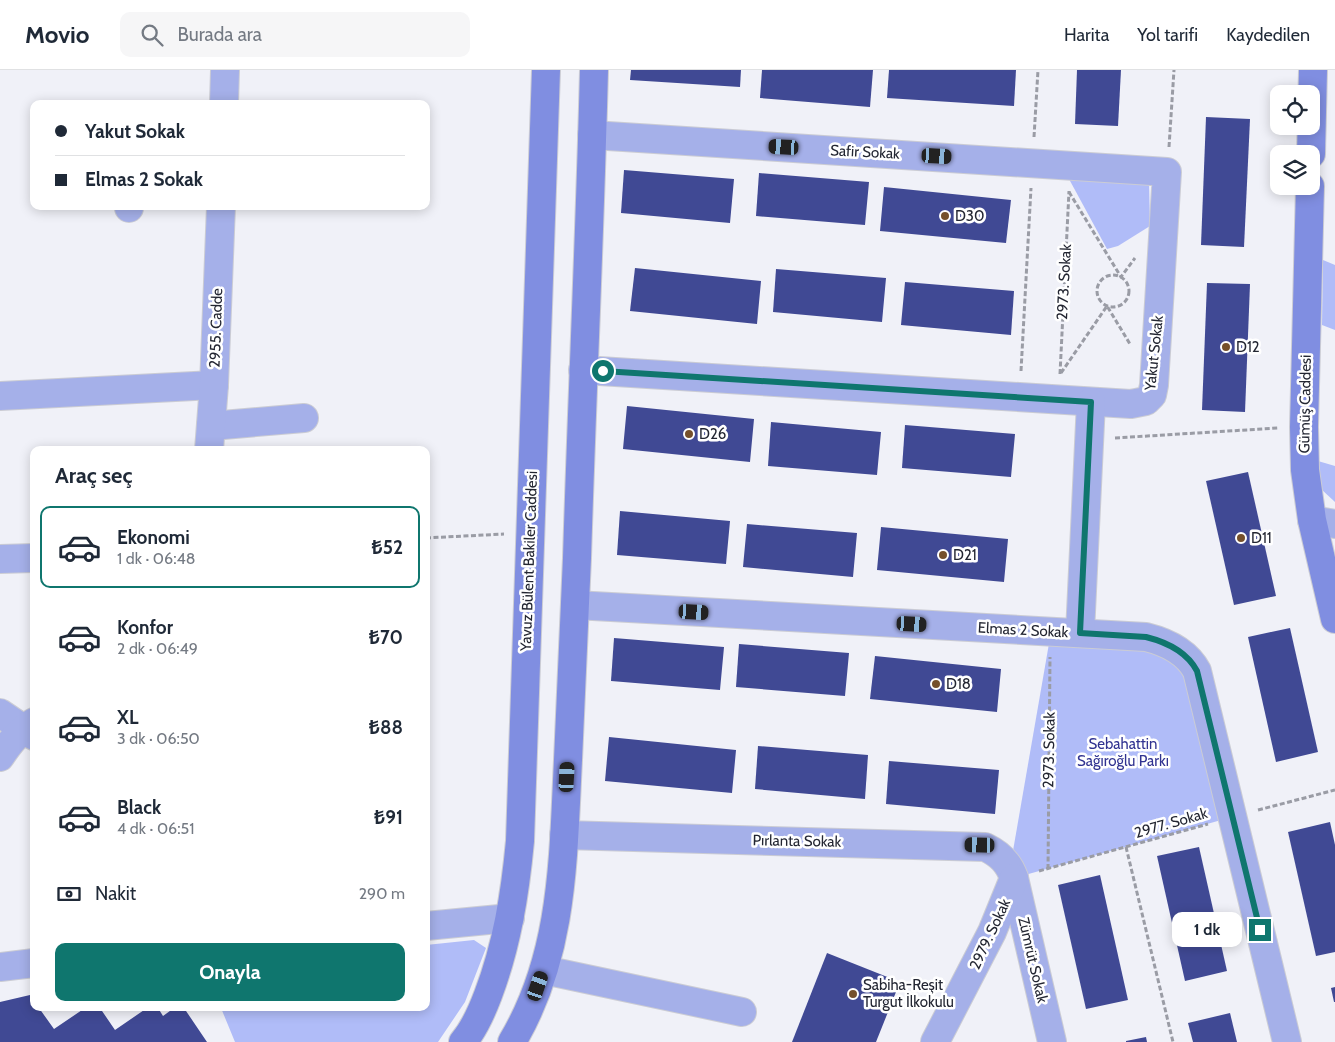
<!DOCTYPE html>
<html lang="tr">
<meta charset="utf-8">
<style>
body{margin:0;font-family:Cabin,sans-serif;background:#f6f6f7;color:#1f2937;height:100vh;display:flex;flex-direction:column;font-size:19px;white-space:nowrap}
*{box-sizing:border-box;margin:0}
p{font-size:16px;color:#747a83}
.icon{flex:none;width:28px;height:28px;fill:none;stroke:currentColor;stroke-width:2;stroke-linecap:round;stroke-linejoin:round}
.map{position:relative;flex:1;overflow:hidden}
.details{position:absolute;left:30px;top:376px;width:400px;height:565px;display:flex;flex-direction:column;background:#fff;border-radius:10px;box-shadow:0 2px 12px #0003}
.details>*{flex:none}
.guide{position:absolute;left:30px;top:30px;width:400px;height:110px;border-radius:10px;box-shadow:0 2px 12px #0003;display:grid;align-content:center;height:110px;padding:0 25px;background:#fff}
.controls{position:absolute;left:1270px;top:15px;display:grid;gap:10px}
.controls a{display:grid;place-items:center;width:50px;height:50px;border-radius:10px;background:#fff;box-shadow:0 2px 12px #0003;font-size:25px}
.end{position:absolute;width:22px;height:22px;margin:-11px;border:6px solid #0f766e;background:#fff;box-shadow:0 0 0 2px #fff}
.from{border-radius:50%}
.bubble{position:absolute;height:35px;border-radius:10px;background:#fff;box-shadow:0 2px 12px #0003;font-size:16px;font-weight:700;line-height:35px;text-align:center}
.car{position:absolute;width:15px;height:30px;margin:-15px -8px;border-radius:6px;box-shadow:0 0 4px 1px #0007;background:linear-gradient(#222 24%,#8ab4d8 0 40%,#222 0 76%,#8ab4d8 0 86%,#222 0)}
.guide b{display:flex;align-items:center;gap:18px;height:48px;font-size:19px}
.guide b+b{border-top:1px solid #e0e1e3}
.guide i{width:12px;height:12px;background:#1f2937}
ul{padding:0;list-style:none}
li{display:flex;align-items:center;gap:15px;height:82px;margin:0 10px 8px;padding:0 15px;border:2px solid transparent;border-radius:10px}
li div{flex:1}
li b{display:block;font-size:19px}
li em{font-style:normal;font-weight:700}
li.active{border-color:#0f766e}
li>.icon{width:45px;height:45px;stroke-width:1.5}
h2{padding:0 25px;font-size:22px;line-height:60px}
.pay{display:flex;align-items:center;gap:12px;height:55px;padding:0 25px;font-size:19px}
.pay p{margin-inline-start:auto}
.cta{display:flex;gap:10px;margin-top:auto;padding:10px 25px}
.cta a{flex:1;height:58px;border-radius:10px;background:#0f766e;color:#fff;font-size:20px;font-weight:700;line-height:58px;text-align:center}
header{display:flex;align-items:center;gap:30px;box-sizing:border-box;height:70px;padding:0 25px;background:#fff;border-bottom:1px solid #e0e1e3}
header strong{font-size:24px}
nav{display:flex;gap:28px;margin-inline-start:auto;font-size:18px}
.search{width:350px;height:45px;background:#f6f6f7;display:flex;align-items:center;gap:12px;box-sizing:border-box;padding:0 18px;border-radius:10px;color:#747a83;font-size:19px}
.map>svg:first-child{display:block}
.green{fill:#b0bcf8}
.building{fill:#404994}
.lines{fill:none;stroke-linecap:round;stroke-linejoin:round}
.street-casing{stroke:#cbccd4;stroke-width:30}
.secondary-casing{stroke:#cbccd4;stroke-width:30}
.path{stroke:#9a9ca5;stroke-width:3;stroke-dasharray:5 2.5;stroke-linecap:butt}
.street{stroke:#a5b0e9;stroke-width:28}
.secondary{stroke:#808ee1;stroke-width:28}
.route{stroke:#0f766e;stroke-width:6}
.poi-dot{fill:#75502b;stroke:#fff;stroke-width:2}
.labels{text-anchor:middle;dominant-baseline:central;stroke-width:5;stroke-linejoin:round;paint-order:stroke}
.street-label{font-size:15px;fill:#232632;stroke:#fff}
.poi-label{font-size:15px;fill:#232632;stroke:#fff;text-anchor:start}
.park-label{font-size:15px;fill:#313391;stroke:#fff}
</style>
<header>
<strong>Movio</strong>
<div class="search"><svg class="icon" aria-label="search" viewBox="0 0 24 24"><circle cx="10" cy="10" r="6"/><path d="M15 15l6 6"/></svg>Burada ara</div>
<nav><a>Harita</a><a>Yol tarifi</a><a>Kaydedilen</a></nav>
</header>
<div class="map">
<svg width="1335" height="972" viewBox="0 0 1335 972">
<rect width="100%" height="100%" fill="#f0f1f8"/>
<g class="green">
<path d="M 1069,109 L 1149,111 L 1150,156 L 1118,176 L 1107,179 Z"/>
<path d="M 1323,190 L 1335,195 L 1335,260 L 1322,255 Z"/>
<path d="M 1318,391 L 1335,396 L 1335,432 L 1321,419 Z"/>
<path d="M 1051,562 L 1178,581 L 1232,747 L 1014,808 L 1010,798 Z"/>
<path d="M 474,870 L 486,878 L 465,932 L 438,972 L 235,972 L 221,938 L 426,938 L 426,875 Z"/>
</g>
<g class="building">
<path d="M 631,0 L 741,0 L 740,17 L 630,10 Z"/>
<path d="M 762,0 L 873,0 L 870,37 L 760,28 Z"/>
<path d="M 889,0 L 1016,0 L 1014,36 L 887,28 Z"/>
<path d="M 1077,0 L 1121,0 L 1118,56 L 1075,54 Z"/>
<path d="M 1206,47 L 1250,49 L 1244,177 L 1201,175 Z"/>
<path d="M 624,100 L 734,109 L 730,153 L 621,143 Z"/>
<path d="M 759,103 L 869,112 L 865,155 L 756,146 Z"/>
<path d="M 884,117 L 1011,130 L 1006,173 L 880,161 Z"/>
<path d="M 635,198 L 761,211 L 757,254 L 630,241 Z"/>
<path d="M 776,199 L 886,208 L 882,252 L 773,242 Z"/>
<path d="M 905,212 L 1014,221 L 1011,265 L 901,255 Z"/>
<path d="M 1207,213 L 1250,214 L 1245,342 L 1202,340 Z"/>
<path d="M 627,336 L 754,349 L 750,392 L 623,379 Z"/>
<path d="M 771,352 L 881,362 L 877,405 L 768,396 Z"/>
<path d="M 905,355 L 1015,364 L 1011,407 L 902,398 Z"/>
<path d="M 1248,402 L 1276,526 L 1234,535 L 1206,411 Z"/>
<path d="M 620,441 L 730,451 L 726,494 L 617,485 Z"/>
<path d="M 747,454 L 857,463 L 853,507 L 743,497 Z"/>
<path d="M 881,457 L 1008,469 L 1004,512 L 877,500 Z"/>
<path d="M 1290,558 L 1318,682 L 1276,692 L 1248,567 Z"/>
<path d="M 614,568 L 724,577 L 720,620 L 611,611 Z"/>
<path d="M 739,574 L 849,583 L 845,626 L 736,617 Z"/>
<path d="M 875,586 L 1001,599 L 997,642 L 870,629 Z"/>
<path d="M 609,667 L 736,680 L 732,723 L 605,711 Z"/>
<path d="M 758,676 L 868,685 L 865,729 L 755,719 Z"/>
<path d="M 889,691 L 999,700 L 995,744 L 886,734 Z"/>
<path d="M 1330,752 L 1335,775 L 1335,882 L 1316,886 L 1288,762 Z"/>
<path d="M 1199,777 L 1227,901 L 1185,911 L 1157,786 Z"/>
<path d="M 1100,805 L 1128,930 L 1086,939 L 1058,815 Z"/>
<path d="M 827,883 L 900,912 L 876,972 L 792,972 Z"/>
<path d="M 1335,917 L 1335,932 L 1334,932 L 1331,918 Z"/>
<path d="M 30,925 L 34,931 L 34,938 L 39,938 L 54,959 L 85,938 L 100,938 L 115,960 L 147,938 L 158,938 L 163,946 L 174,938 L 184,938 L 207,972 L 0,972 L 0,932 Z"/>
<path d="M 1230,943 L 1237,972 L 1193,972 L 1188,953 Z"/>
<path d="M 1146,967 L 1147,972 L 1126,972 L 1126,971 Z"/>
</g>
<g class="lines">
<defs>
<g id="street">
<path d="M 224,34 L 225,0"/>
<path d="M 129,136 L 129,138"/>
<path d="M 583,300 L 1131,334 L 1146,331 L 1152,325 L 1154,315 L 1167,102 L 592,65"/>
<path d="M 0,326 L 214,315"/>
<path d="M 211,356 L 304,348"/>
<path d="M 209,380 L 214,315 L 221,136"/>
<path d="M 1312,450 L 1335,454"/>
<path d="M 0,489 L 34,488"/>
<path d="M 575,535 L 1146,567 C 1166,572 1187,582 1197,601 L 1287,972"/>
<path d="M 1080,563 L 1091,332"/>
<path d="M 0,643 L 34,666"/>
<path d="M 0,687 C 10,672 19,661 34,652"/>
<path d="M 564,765 L 985,777 C 1000,784 1009,793 1014,808 L 1052,972"/>
<path d="M 426,856 L 510,848"/>
<path d="M 0,897 L 34,893"/>
<path d="M 544,900 L 742,942"/>
<path d="M 935,972 L 992,862 L 1014,808"/>
</g>
<g id="secondary">
<path d="M 1311,84 L 1313,0"/>
<path d="M 1310,116 L 1304,357 L 1305,400 L 1312,450 L 1335,549"/>
<path d="M 463,972 C 475,958 482,941 488,925 C 507,875 515,824 520,771 L 546,0"/>
<path d="M 512,972 C 564,885 563,788 568,690 C 571,623 574,555 577,488 C 582,325 590,163 594,0"/>
</g>
</defs>
<use href="#street" class="street-casing"/>
<use href="#secondary" class="secondary-casing"/>
<g class="path">
<path d="M 1034,67 L 1038,0"/>
<path d="M 1169,77 L 1174,0"/>
<path d="M 1069,122 L 1121,207 L 1135,188"/>
<circle cx="1113" cy="221" r="16"/>
<path d="M 1021,301 L 1031,118"/>
<path d="M 1061,303 L 1107,236 L 1130,274"/>
<path d="M 1060,304 L 1069,121"/>
<path d="M 1115,368 L 1278,358"/>
<path d="M 426,468 L 504,464"/>
<path d="M 1258,740 L 1335,720"/>
<path d="M 1126,777 L 1173,972"/>
<path d="M 1048,799 L 1050,587"/>
<path d="M 1039,801 L 1208,754"/>
</g>
<use href="#street" class="street"/>
<use href="#secondary" class="secondary"/>
</g>
<g class="lines">
<path class="route" d="M 603,301 L 1091,332 L 1080,563 L 1146,567 C 1166,572 1187,582 1197,601 L 1260,860"/>
</g>
<g class="poi-dot">
<circle cx="945" cy="146" r="5"/>
<circle cx="1226" cy="277" r="5"/>
<circle cx="689" cy="364" r="5"/>
<circle cx="1241" cy="468" r="5"/>
<circle cx="943" cy="485" r="5"/>
<circle cx="936" cy="614" r="5"/>
<circle cx="853" cy="924" r="5"/>
</g>
<g class="labels">
<g class="street-label">
<text transform="translate(865 82) rotate(3)">Safir Sokak</text>
<text transform="translate(1064 212) rotate(-87)">2973. Sokak</text>
<text transform="translate(216 258) rotate(-88)">2955. Cadde</text>
<text transform="translate(1154 283) rotate(-84)">Yakut Sokak</text>
<text transform="translate(1305 334) rotate(-89)">Gümüş Caddesi</text>
<text transform="translate(529 491) rotate(-88)">Yavuz Bülent Bakiler Caddesi</text>
<text transform="translate(1023 560) rotate(3)">Elmas 2 Sokak</text>
<text transform="translate(1049 680) rotate(-89)">2973. Sokak</text>
<text transform="translate(1171 753) rotate(-16)">2977. Sokak</text>
<text transform="translate(797 771) rotate(1)">Pırlanta Sokak</text>
<text transform="translate(990 864) rotate(-65)">2979. Sokak</text>
<text transform="translate(1033 890) rotate(77)">Zümrüt Sokak</text>
</g>
<g class="poi-label">
<text x="955" y="146">D30</text>
<text x="1236" y="277">D12</text>
<text x="699" y="364">D26</text>
<text x="1251" y="468">D11</text>
<text x="953" y="485">D21</text>
<text x="946" y="614">D18</text>
<text x="863" y="915">Sabiha-Reşit<tspan x="863" dy="17">Turgut İlkokulu</tspan></text>
</g>
<g class="park-label">
<text x="1123" y="674">Sebahattin<tspan x="1123" dy="17">Sağıroğlu Parkı</tspan></text>
</g>
</g>
</svg>
<div class="controls">
<a><svg class="icon" aria-label="locate" viewBox="0 0 24 24"><circle cx="12" cy="12" r="6"/><path d="M12 2v4M12 18v4M2 12h4M18 12h4"/></svg></a>
<a><svg class="icon" aria-label="layers" viewBox="0 0 24 24"><path d="M12 4l9 5-9 5-9-5zM3 14l9 5 9-5"/></svg></a>
</div>
<i class="end from" style="left:603px;top:301px"></i>
<i class="end" style="left:1260px;top:860px"></i>
<div class="bubble" style="left:1172px;top:842px;width:70px">1 dk</div>
<i class="car" style="left:784px;top:77px;rotate:273deg"></i>
<i class="car" style="left:937px;top:86px;rotate:93deg"></i>
<i class="car" style="left:694px;top:542px;rotate:93deg"></i>
<i class="car" style="left:912px;top:554px;rotate:93deg"></i>
<i class="car" style="left:567px;top:707px;rotate:3deg"></i>
<i class="car" style="left:980px;top:775px;rotate:271deg"></i>
<i class="car" style="left:538px;top:916px;rotate:19deg"></i>
<div class="guide">
<b><i class="from"></i>Yakut Sokak</b>
<b><i></i>Elmas 2 Sokak</b>
</div>
<section class="details">
<h2>Araç seç</h2>
<ul>
<li class="active"><svg class="icon" aria-label="car" viewBox="0 0 24 24"><path d="M5 17H2v-5l4-1 3-4h7l3 4 3 1v5h-3M9 17h6M6 11h13"/><circle cx="7" cy="17" r="2"/><circle cx="17" cy="17" r="2"/></svg><div><b>Ekonomi</b><p>1 dk · 06:48</p></div><em>₺52</em></li>
<li><svg class="icon" aria-label="car" viewBox="0 0 24 24"><path d="M5 17H2v-5l4-1 3-4h7l3 4 3 1v5h-3M9 17h6M6 11h13"/><circle cx="7" cy="17" r="2"/><circle cx="17" cy="17" r="2"/></svg><div><b>Konfor</b><p>2 dk · 06:49</p></div><em>₺70</em></li>
<li><svg class="icon" aria-label="car" viewBox="0 0 24 24"><path d="M5 17H2v-5l4-1 3-4h7l3 4 3 1v5h-3M9 17h6M6 11h13"/><circle cx="7" cy="17" r="2"/><circle cx="17" cy="17" r="2"/></svg><div><b>XL</b><p>3 dk · 06:50</p></div><em>₺88</em></li>
<li><svg class="icon" aria-label="car" viewBox="0 0 24 24"><path d="M5 17H2v-5l4-1 3-4h7l3 4 3 1v5h-3M9 17h6M6 11h13"/><circle cx="7" cy="17" r="2"/><circle cx="17" cy="17" r="2"/></svg><div><b>Black</b><p>4 dk · 06:51</p></div><em>₺91</em></li>
</ul>
<div class="pay"><svg class="icon" aria-label="cash" viewBox="0 0 24 24"><path d="M3 7h18v10H3z"/><circle cx="12" cy="12" r="2"/></svg>Nakit<p>290 m</p></div>
<div class="cta"><a>Onayla</a></div>
</section>
</div>
